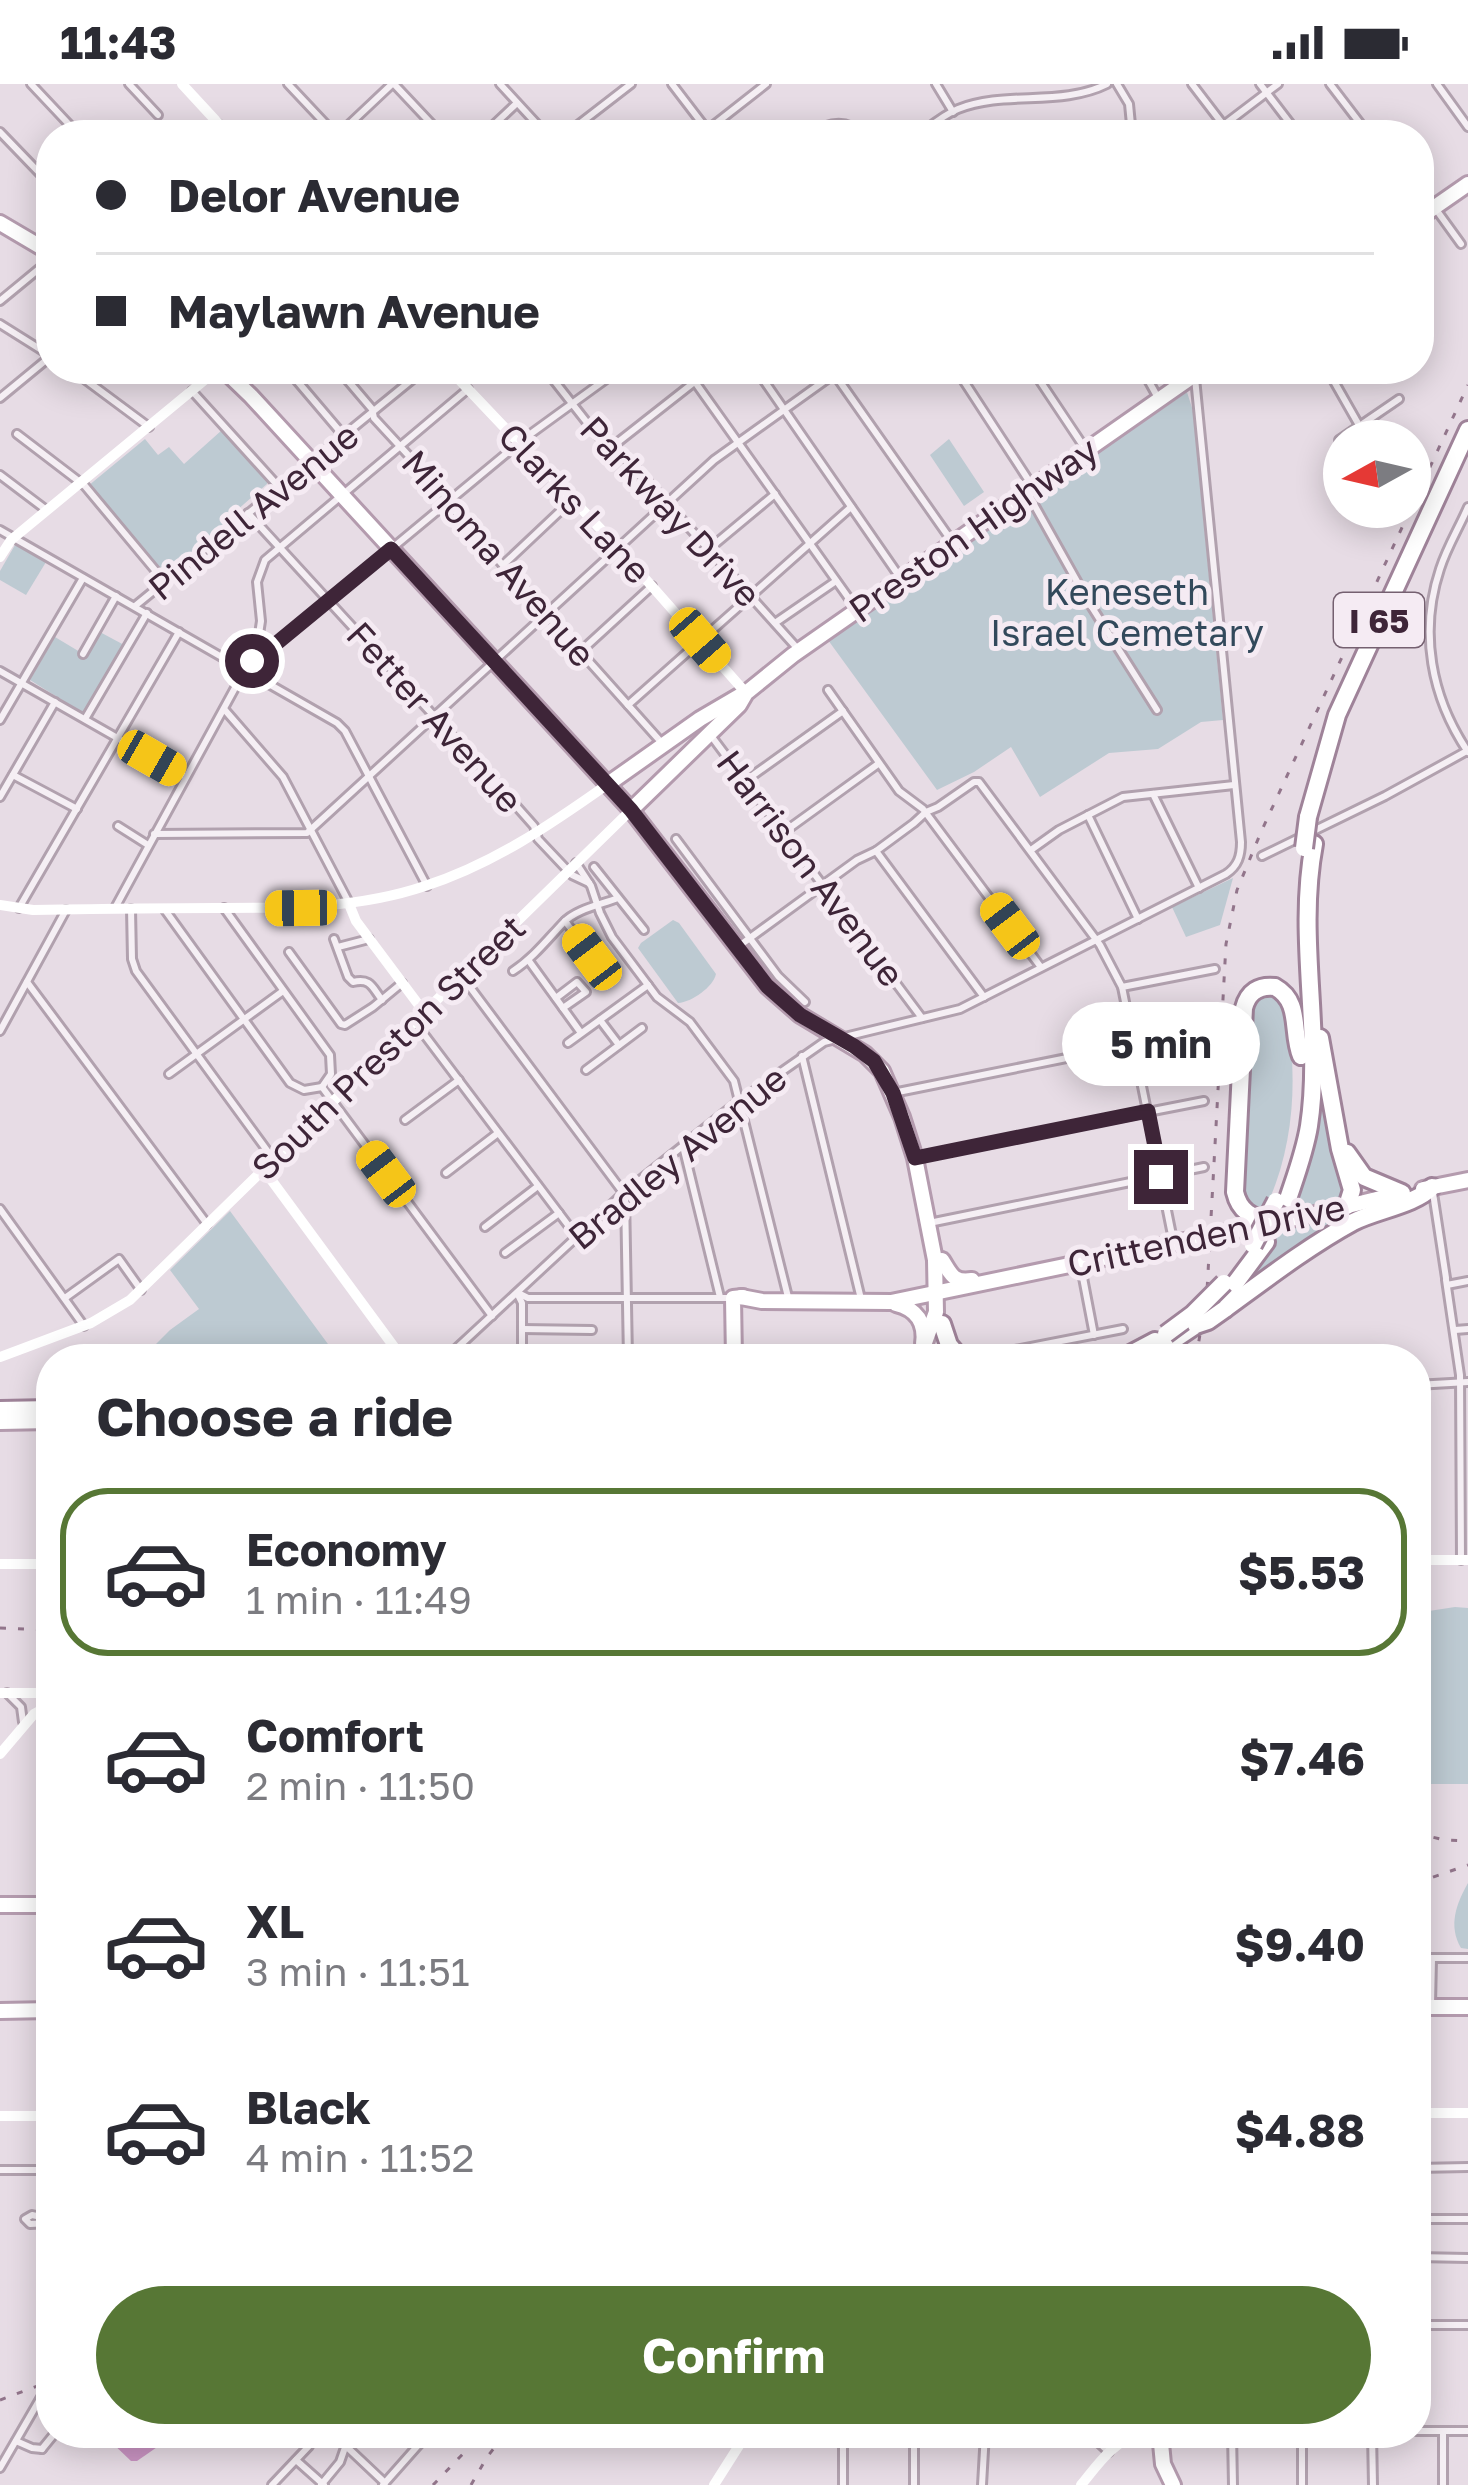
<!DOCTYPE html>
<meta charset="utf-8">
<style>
body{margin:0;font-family:"Golos Text",sans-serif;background:#f7f7f7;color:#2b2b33;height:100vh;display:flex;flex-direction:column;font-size:45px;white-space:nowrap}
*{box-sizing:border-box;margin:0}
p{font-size:39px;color:#7c7c81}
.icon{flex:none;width:66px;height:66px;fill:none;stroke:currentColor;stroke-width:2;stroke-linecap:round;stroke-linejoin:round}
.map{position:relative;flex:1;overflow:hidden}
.drawer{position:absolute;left:36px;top:1260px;width:1395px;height:1104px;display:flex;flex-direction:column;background:#fff;border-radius:48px;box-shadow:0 6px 30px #0003}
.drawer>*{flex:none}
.hud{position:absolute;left:36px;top:36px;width:1398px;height:264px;border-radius:48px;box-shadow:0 6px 30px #0003;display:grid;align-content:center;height:264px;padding:0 60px;background:#fff}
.needle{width:78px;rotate:262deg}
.buttons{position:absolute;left:1323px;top:336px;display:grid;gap:24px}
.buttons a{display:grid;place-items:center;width:108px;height:108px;border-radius:50%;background:#fff;box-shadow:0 6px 30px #0003;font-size:60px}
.end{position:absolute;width:54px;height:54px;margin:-27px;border:15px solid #3e2538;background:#fff;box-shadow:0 0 0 6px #fff}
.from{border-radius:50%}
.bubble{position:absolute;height:84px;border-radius:42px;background:#fff;box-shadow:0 6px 30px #0003;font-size:39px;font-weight:700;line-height:84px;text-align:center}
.car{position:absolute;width:36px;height:72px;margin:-36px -18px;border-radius:15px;box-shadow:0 0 9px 3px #0007;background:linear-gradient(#f5c518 24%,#345 0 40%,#f5c518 0 76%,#345 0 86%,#f5c518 0)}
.hud b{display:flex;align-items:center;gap:42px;height:114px;font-size:45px}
.hud b+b{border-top:3px solid #e1e1e2}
.hud i{width:30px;height:30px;background:#2b2b33}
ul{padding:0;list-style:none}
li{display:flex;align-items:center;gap:36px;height:168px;margin:0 24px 18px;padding:0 36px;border:6px solid transparent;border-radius:48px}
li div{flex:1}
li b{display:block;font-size:45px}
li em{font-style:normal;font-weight:700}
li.on{border-color:#577735}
li>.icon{width:108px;height:108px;stroke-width:1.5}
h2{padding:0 60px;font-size:54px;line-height:144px}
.cta{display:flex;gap:24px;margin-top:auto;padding:24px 60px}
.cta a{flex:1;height:138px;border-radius:72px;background:#577735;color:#fff;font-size:48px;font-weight:700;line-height:138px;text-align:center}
.status{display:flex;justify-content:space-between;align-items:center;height:84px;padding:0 60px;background:#fff;direction:ltr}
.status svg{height:33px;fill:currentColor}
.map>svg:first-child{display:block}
.green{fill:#bdcad2}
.water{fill:#ca94c3}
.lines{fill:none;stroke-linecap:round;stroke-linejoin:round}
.street-casing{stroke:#b1a1ae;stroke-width:12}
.primary-casing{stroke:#b49bae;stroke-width:20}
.highway-casing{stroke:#9f8399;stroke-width:22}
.street{stroke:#f5eff4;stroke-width:6}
.secondary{stroke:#fff;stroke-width:10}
.primary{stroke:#fff;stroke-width:14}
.highway{stroke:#fff;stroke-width:16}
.rail{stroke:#92758b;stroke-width:3;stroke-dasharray:6 12;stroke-linecap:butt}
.highway-bridge-casing{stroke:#9f8399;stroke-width:22;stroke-linecap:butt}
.highway-bridge{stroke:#fff;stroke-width:16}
.route{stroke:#3e2538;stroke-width:15}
.labels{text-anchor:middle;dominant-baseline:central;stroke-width:10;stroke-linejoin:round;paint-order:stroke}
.shield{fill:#f5ebf3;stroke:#756070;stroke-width:3}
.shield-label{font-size:33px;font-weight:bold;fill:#3e2538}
.street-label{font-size:36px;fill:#3e2538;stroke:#f5ebf3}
.park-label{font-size:36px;fill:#32495b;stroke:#f5ebf3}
</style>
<div class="status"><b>11:43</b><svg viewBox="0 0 49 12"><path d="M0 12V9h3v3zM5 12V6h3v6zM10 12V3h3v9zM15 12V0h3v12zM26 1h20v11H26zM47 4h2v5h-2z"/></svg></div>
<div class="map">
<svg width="1468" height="2401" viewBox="0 0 1468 2401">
<rect width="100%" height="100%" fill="#e7dce5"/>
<g class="green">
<path d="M 1187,308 L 1193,327 L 1223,636 L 1201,638 L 1158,665 L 1109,669 L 1040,713 L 1011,663 L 974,688 L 937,706 L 828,556 Z"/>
<path d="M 222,346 L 267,396 L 267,400 L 228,434 L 226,437 L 228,439 L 163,492 L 88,402 L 145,355 L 158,371 L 169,363 L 184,380 Z"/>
<path d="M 949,355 L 984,408 L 964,422 L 930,371 Z"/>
<path d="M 15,461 L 46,478 L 26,511 L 0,496 L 0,487 Z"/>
<path d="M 98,547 L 126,562 L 86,631 L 30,596 L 55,553 L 85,571 Z"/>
<path d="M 1233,794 L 1220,841 L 1186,853 L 1172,823 Z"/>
<path d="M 673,836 L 679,839 L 716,890 C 713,903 692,918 678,919 L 638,864 L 641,859 Z"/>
<path d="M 1254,910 L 1283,910 C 1299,985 1297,1062 1262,1132 L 1239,1115 L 1246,925 Z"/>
<path d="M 1319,993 L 1347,1115 L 1289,1128 L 1297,1110 Z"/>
<path d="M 1374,1124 L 1238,1210 L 1282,1143 Z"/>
<path d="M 230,1127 L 339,1275 L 141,1275 L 170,1246 L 199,1225 L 170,1186 Z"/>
<rect x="1213" y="1266" width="75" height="9"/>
<path d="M 1455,1523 L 1468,1524 L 1468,1700 L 1416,1700 L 1416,1529 Z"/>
<path d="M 1468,1799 L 1468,1865 L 1461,1864 C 1448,1842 1456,1820 1468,1799 Z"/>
</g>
<path class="water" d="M 108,2349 L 170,2349 L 163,2359 L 137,2377 L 131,2377 L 108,2355 L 105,2352 Z"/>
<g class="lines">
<defs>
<g id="street">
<path d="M 31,0 L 79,51"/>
<path d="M 129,0 L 158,31"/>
<path d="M 288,0 L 336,51"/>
<path d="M 394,0 L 442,51"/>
<path d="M 500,0 L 547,51"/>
<path d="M 672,0 L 711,51"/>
<path d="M 936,0 L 953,28"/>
<path d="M 1117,0 L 1129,20 L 1132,51"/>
<path d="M 1192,0 L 1231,51"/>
<path d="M 1260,0 L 1299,51"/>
<path d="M 1330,0 L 1369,51"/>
<path d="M 1437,0 L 1468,43"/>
<path d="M 1224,41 L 1278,0"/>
<path d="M 0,48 L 51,101"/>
<path d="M 202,51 L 217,39"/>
<path d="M 338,51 L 392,0"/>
<path d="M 483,51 L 517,19"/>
<path d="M 565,51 L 631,0"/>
<path d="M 701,51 L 766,0"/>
<path d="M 809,51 C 828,38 846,34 863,51"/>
<path d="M 919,51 C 932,41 943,31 958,25 C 1005,6 1061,23 1107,0"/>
<path d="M 1435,124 L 1461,160"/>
<path d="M 0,217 L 51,175"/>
<path d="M 0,240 L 51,272"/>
<path d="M 71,285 L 149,343"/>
<path d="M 287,285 L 343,351"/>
<path d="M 338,285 L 372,325 L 374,334 L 446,412 L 451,423 L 661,658"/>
<path d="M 545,285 L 596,350 L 633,381 L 797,564"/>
<path d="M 756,285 L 899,492"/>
<path d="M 831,285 L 951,456"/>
<path d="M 956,285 L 1033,403"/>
<path d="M 1032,285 L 1086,366"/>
<path d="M 1142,285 L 1157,312"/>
<path d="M 1327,285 L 1368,357"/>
<path d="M 695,298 L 855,523"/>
<path d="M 192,307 L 278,402"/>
<path d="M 0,314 L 51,272"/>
<path d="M 17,350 L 85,402 L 165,498"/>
<path d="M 1339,356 L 1399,315"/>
<path d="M 613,362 L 711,285"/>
<path d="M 0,391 L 45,425"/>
<path d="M 1027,408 L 1088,517 L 1157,626"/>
<path d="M 1468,423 C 1459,444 1447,463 1440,485 C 1419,548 1431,613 1468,668"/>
<path d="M 248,429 L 511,716 L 534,742 L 538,755 L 572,791 L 589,799"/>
<path d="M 0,446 L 337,639 L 345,647 L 427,802"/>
<path d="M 709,465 L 775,410"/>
<path d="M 503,481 L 573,415"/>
<path d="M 135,522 L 425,285"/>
<path d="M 775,539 L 836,497"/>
<path d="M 580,568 L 652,502"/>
<path d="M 83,570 L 116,512"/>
<path d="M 256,570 L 261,537 L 257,498 L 265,476 L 468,305"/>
<path d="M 0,587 L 184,692"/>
<path d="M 828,606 L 899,707 L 923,725 L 1040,882"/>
<path d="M 628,621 L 851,423"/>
<path d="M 224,625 L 283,693 L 348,817"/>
<path d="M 85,635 L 147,529"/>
<path d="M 0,636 L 83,494"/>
<path d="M 712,653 L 922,934"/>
<path d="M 13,691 L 77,725"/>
<path d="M 745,697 L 843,627"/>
<path d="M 1153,710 L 1199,804"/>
<path d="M 0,713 L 55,618"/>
<path d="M 1088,731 L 1138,835"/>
<path d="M 118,742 L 148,761"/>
<path d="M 784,748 L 878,680"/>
<path d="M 154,750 L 307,749 L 714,376 L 841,285"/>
<path d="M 676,755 L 778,892 L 805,918"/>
<path d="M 1031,766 L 1059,746 L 1123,713 L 1234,701"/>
<path d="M 876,767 L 984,913"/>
<path d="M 1262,772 L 1385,712 L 1467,667"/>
<path d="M 576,779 L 591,802 L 600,829 L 612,853 L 657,913 L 690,938 L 734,997 L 788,1213"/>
<path d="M 594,783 L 644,846"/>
<path d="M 116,822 L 242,591 L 256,570 L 273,563 L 525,354 L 620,285"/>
<path d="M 19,824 L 179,548"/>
<path d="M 224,824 L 330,971 L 331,990 L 322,1003"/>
<path d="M 131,825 L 132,875 L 136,887 L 274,1076"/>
<path d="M 165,826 L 290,999 L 304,1006 L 322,1003"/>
<path d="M 565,837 L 592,873"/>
<path d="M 334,855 L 348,893 L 353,898 C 371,894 372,903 382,916"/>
<path d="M 739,862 L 857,776 L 876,767 L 914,739 L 926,728 L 938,723 L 974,698 L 979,698 L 1100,861 L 1122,903 L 1173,1156"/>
<path d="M 338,863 L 369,855"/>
<path d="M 289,868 L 341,940 L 345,941 L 373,923 L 402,899"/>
<path d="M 529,877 L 581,949"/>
<path d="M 513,887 C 533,874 547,856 563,839 C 576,825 600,821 618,814"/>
<path d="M 461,891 L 625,1111 L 628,1275"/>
<path d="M 27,898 L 207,1140"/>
<path d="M 1122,903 L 1215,885"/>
<path d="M 556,914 L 577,898 L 586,908 L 563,924"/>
<path d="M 600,936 L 619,961"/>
<path d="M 414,937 L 577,1153"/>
<path d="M 0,947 L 66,826"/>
<path d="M 568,959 L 648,901"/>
<path d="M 802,972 L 861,1215"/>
<path d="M 586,986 L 642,944"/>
<path d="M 169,990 L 283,907"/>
<path d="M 322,1003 L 492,1232"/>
<path d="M 893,1009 L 1211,945"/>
<path d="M 405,1036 L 459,996"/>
<path d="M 683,1062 L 720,1213"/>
<path d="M 918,1073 L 1204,1017"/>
<path d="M 446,1089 L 498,1049"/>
<path d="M 1433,1109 L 1446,1194"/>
<path d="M 0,1125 L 84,1242"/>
<path d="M 934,1138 L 1204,1083"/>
<path d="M 485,1143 L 538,1102"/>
<path d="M 505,1169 L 559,1129"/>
<path d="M 1080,1178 L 1094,1251"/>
<path d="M 1446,1196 L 1460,1291 L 1461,1476"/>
<path d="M 1447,1201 L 1468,1197"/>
<path d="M 518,1209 L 528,1214 L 729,1214"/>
<path d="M 518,1211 L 522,1219 L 522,1273"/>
<path d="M 65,1214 L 119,1175 L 141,1206"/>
<path d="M 522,1245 L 592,1246"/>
<path d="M 1455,1246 L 1468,1245"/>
<path d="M 982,1266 L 989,1271 L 1123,1245"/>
<path d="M 448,1273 L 708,1272"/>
<path d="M 445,1275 L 625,1108 L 734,1021 L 824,958 L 960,925 L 1226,790 C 1238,782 1241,772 1241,758 L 1195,294"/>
<path d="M 1416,1301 L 1468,1298"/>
<path d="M 7,1609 L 21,1623 L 23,1638"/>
<path d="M 1416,1874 L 1468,1874"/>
<path d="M 1431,1920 L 1432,1874"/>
<path d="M 1416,2084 L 1468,2083"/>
<path d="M 0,2086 L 51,2086"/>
<path d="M 51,2135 L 32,2131 L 25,2135 L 30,2140 L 51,2139"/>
<path d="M 1416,2135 L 1468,2135"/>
<path d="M 1416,2173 L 1468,2174"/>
<path d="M 1416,2241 L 1468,2241"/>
<path d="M 1416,2347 L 1468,2347"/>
<path d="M 1443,2347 L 1443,2401"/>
<path d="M 843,2349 L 843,2401"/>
<path d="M 914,2349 L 914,2401"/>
<path d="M 1083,2349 L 1097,2357 L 1109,2368"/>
<path d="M 1232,2349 L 1233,2401"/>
<path d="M 1302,2349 L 1302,2401"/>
<path d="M 1372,2349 L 1373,2401"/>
<path d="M 16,2357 L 32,2364 L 42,2365"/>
<path d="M 348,2364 L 385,2399"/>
<path d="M 42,2365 L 55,2349"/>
<path d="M 296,2376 L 324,2401"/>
<path d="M 0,2384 L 51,2296"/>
<path d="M 272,2401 L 309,2362 L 315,2349"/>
<path d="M 321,2401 L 340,2378 L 350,2349"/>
<path d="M 383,2401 L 429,2349"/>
<path d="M 982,2401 L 985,2349"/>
</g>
<g id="primary">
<path d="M 1419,134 L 1468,100"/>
<path d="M 0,139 L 51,169"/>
<path d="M 223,285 L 251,312 L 631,726 L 767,902 L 800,931 L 865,970 L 882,987 L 902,1033 L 915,1074 L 935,1176 L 936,1228 L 919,1275"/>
<path d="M 608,700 L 700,635 L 741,611"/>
<path d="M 631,726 L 739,621 L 746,609 L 793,571 L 1203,285"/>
<path d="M 1423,1105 L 1468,1096"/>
<path d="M 942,1176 C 951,1190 953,1199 972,1196"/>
<path d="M 741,1213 L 762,1217 L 891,1218 L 1315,1130 L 1401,1109"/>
<path d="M 896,1220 C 917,1225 926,1239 923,1260"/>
<path d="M 734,1275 L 733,1214 L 743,1213"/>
<path d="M 0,1338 L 51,1337"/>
<path d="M 0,1821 L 51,1821"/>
<path d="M 1416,1923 L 1468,1923"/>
<path d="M 0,1927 L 51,1926"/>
<path d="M 1160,2349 L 1163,2380 L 1173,2401"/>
</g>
<g id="highway">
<path d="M 1308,733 L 1337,631 L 1468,346"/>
<path d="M 1320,954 L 1340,1065 L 1352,1106 L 1347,1122"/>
<path d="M 1347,1069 L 1364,1093 L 1402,1109"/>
<path d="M 1288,1115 C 1296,1091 1305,1067 1309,1042 C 1323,950 1296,855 1314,760"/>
<path d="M 1272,1139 C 1254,1133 1240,1130 1235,1108 L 1244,924 C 1248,908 1259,901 1275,903 C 1302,918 1291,948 1301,972"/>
<path d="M 1225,1213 L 1266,1158"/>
<path d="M 1225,1225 C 1266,1195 1309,1162 1353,1138 C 1376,1126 1415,1121 1432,1103"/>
<path d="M 942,1240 L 949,1261 L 961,1275"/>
<path d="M 1121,1275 L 1155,1257"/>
<path d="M 1145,1275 L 1196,1241"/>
<path d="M 0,1326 L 51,1325"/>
</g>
</defs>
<use href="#street" class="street-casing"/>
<use href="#primary" class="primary-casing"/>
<use href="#highway" class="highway-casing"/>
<use href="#street" class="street"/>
<g class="secondary">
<path d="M 182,0 L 229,51"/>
<path d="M 449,285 L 612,457 L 746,609"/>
<path d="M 0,473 L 11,456 L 218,285"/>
<path d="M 349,820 L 356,837 L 424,928"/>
<path d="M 0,821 L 33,826 C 94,825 155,824 216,824 C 287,824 357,825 425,802 C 493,780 550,741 608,700"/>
<path d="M 264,1086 L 403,1275"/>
<path d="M 0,1273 L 91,1239 L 130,1216 L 631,726"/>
<path d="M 1416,1476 L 1468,1476"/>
<path d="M 0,1480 L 51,1480"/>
<path d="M 0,1609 L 51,1609"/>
<path d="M 0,1670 L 34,1630 L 51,1621"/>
<path d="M 1416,2029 L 1468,2029"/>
<path d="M 0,2032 L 51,2032"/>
<path d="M 714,2401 L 747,2349"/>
<path d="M 1081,2401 C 1099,2379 1113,2357 1142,2349"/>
</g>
<use href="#primary" class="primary"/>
<use href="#highway" class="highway"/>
<g class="rail">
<path d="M 1196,1275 L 1207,1207 L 1226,860 L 1237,806 L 1261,748 L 1468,301"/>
<path d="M 0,1544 L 51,1546"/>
<path d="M 1416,1749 L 1444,1756 L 1468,1757"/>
<path d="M 1416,1799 L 1468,1781"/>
<path d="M 0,2316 L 51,2297"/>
<path d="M 433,2401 L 483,2349"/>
<path d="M 471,2401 L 487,2373 L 506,2349"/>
</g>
<defs>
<g id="highway-bridge">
<path d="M 1304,764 L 1308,733"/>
<path d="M 1253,1161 L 1276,1117"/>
<path d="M 1196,1241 L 1208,1237 L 1225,1225"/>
<path d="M 1166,1250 L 1193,1230 L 1224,1199"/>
</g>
</defs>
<use href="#highway-bridge" class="highway-bridge-casing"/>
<use href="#highway-bridge" class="highway-bridge"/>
</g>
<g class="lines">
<path class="route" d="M 252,577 L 256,570 L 272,563 L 391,465 L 631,726 L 767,902 L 800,931 L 854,962 L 874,977 L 893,1009 L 915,1074 L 1148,1027 L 1161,1093"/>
</g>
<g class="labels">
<rect class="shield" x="1334" y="509" width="90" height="54" rx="9"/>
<g class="shield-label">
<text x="1379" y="536">I 65</text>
</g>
<g class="street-label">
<text transform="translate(575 419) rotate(47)">Clarks Lane</text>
<text transform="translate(253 427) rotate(-39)">Pindell Avenue</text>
<text transform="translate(671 427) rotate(47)">Parkway Drive</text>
<text transform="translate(973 445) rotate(-35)">Preston Highway</text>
<text transform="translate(499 474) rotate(49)">Minoma Avenue</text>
<text transform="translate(435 633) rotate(48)">Fetter Avenue</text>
<text transform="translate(811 784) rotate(53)">Harrison Avenue</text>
<text transform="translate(388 963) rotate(-44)">South Preston Street</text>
<text transform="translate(677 1073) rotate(-39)">Bradley Avenue</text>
<text transform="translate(1206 1151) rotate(-12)">Crittenden Drive</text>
</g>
<g class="park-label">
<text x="1127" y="507">Keneseth<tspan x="1127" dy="41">Israel Cemetary</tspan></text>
</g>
</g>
</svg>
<div class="buttons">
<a><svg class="needle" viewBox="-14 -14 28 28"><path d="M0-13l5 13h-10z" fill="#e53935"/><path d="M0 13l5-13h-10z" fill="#7c7c81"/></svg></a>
</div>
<i class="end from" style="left:252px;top:577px"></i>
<i class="end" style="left:1161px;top:1093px"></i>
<div class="bubble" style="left:1062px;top:918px;width:198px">5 min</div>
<i class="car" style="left:700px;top:556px;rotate:139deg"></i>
<i class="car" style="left:152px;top:674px;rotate:120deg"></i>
<i class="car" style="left:301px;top:824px;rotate:269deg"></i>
<i class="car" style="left:1010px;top:842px;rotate:323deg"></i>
<i class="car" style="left:592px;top:873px;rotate:323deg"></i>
<i class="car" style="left:386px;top:1090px;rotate:323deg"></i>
<div class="hud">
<b><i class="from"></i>Delor Avenue</b>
<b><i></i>Maylawn Avenue</b>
</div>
<section class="drawer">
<h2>Choose a ride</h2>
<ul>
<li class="on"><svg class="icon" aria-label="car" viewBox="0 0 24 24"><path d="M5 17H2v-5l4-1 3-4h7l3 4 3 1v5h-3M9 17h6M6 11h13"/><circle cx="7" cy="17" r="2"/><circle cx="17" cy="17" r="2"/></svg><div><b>Economy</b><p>1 min · 11:49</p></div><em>$5.53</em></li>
<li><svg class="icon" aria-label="car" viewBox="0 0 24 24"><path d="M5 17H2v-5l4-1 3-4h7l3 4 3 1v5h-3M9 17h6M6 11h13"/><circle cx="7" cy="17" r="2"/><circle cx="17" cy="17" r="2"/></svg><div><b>Comfort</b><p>2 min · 11:50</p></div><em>$7.46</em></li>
<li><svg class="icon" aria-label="car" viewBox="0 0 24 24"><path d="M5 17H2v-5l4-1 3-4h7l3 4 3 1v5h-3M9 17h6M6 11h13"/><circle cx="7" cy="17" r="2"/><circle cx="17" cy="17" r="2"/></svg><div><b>XL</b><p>3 min · 11:51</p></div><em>$9.40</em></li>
<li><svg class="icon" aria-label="car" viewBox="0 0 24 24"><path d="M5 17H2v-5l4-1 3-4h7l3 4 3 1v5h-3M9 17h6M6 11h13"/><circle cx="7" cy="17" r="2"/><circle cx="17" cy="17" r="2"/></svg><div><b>Black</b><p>4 min · 11:52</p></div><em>$4.88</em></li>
</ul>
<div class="cta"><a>Confirm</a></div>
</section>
</div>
